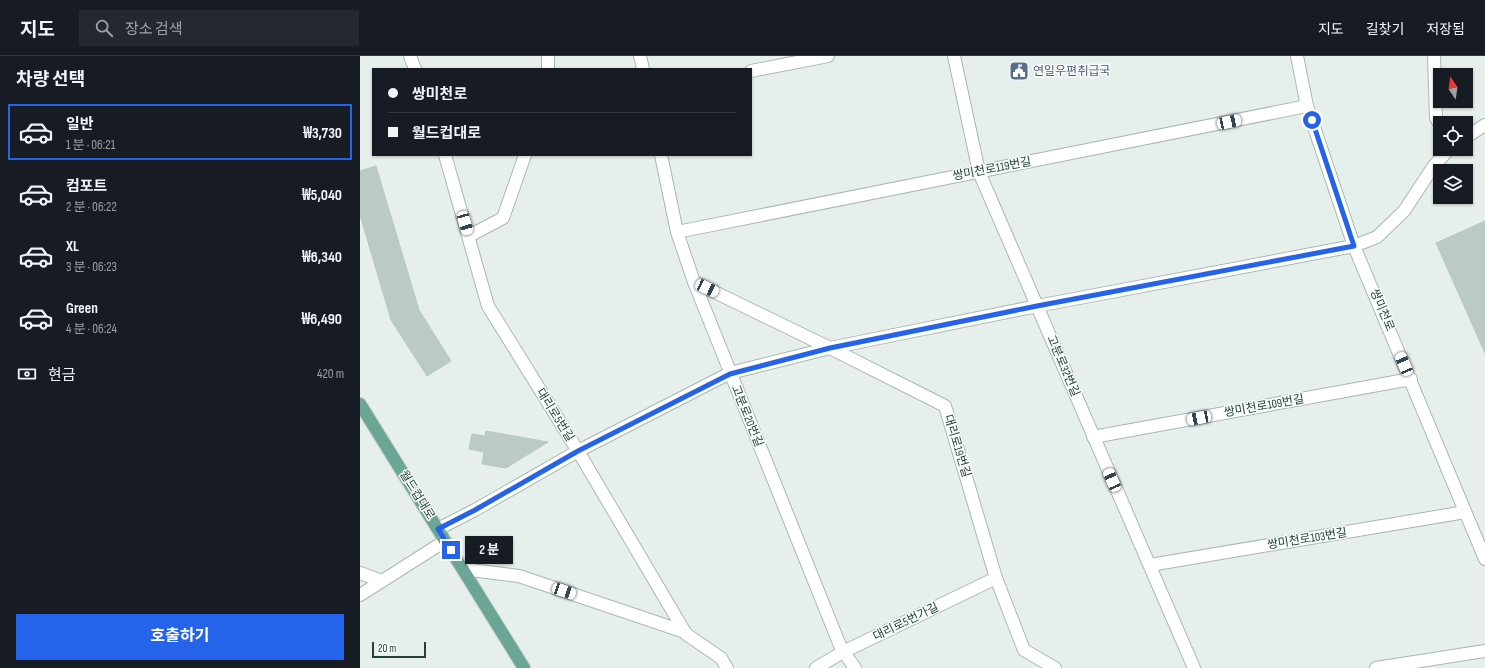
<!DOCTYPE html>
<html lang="ko">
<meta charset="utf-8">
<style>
body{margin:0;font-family:"Sofia Sans Condensed","Noto Sans KR",sans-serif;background:#242831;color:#f1f3f6;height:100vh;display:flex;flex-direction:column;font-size:15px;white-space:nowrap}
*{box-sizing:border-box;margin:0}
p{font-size:13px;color:#9ea1a6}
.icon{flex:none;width:22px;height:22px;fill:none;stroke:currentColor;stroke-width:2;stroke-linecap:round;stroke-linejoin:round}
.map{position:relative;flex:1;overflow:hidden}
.side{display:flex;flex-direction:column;background:#171b24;width:360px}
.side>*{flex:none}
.guide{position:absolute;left:12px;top:12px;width:380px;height:88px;border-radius:0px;box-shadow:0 1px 3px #0004;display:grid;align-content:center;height:88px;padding:0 16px;background:#171b24}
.needle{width:26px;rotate:347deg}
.fabs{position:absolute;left:1073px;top:12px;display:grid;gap:8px}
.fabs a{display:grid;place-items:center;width:40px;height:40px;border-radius:0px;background:#171b24;box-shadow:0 1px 3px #0004;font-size:20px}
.scale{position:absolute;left:12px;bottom:10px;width:54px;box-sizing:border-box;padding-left:4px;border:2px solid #24423a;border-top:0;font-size:11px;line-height:14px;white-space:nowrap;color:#24423a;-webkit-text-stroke:3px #f7fbf9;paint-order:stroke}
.end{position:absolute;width:18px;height:18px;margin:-9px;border:5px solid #2563eb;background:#fff;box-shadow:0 0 0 2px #fff}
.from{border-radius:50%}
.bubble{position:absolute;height:28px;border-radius:0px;background:#171b24;box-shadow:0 1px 3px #0004;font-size:13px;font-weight:700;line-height:28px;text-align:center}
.car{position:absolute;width:12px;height:24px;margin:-12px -6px;border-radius:5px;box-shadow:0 0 3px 1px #0007;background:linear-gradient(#fff 24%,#345 0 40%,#fff 0 76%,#345 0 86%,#fff 0)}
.guide b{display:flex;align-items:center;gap:14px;height:38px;font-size:15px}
.guide b+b{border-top:1px solid #363941}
.guide i{width:10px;height:10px;background:#f1f3f6}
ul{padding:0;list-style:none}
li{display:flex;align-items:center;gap:12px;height:56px;margin:0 8px 6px;padding:0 8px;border:2px solid transparent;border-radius:0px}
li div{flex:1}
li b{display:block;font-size:15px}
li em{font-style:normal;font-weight:700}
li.selected{border-color:#2563eb}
li>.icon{width:36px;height:36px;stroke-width:1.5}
h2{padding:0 16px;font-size:18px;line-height:48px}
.pay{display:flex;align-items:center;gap:10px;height:44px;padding:0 16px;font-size:15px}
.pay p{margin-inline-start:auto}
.cta{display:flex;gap:8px;margin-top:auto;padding:8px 16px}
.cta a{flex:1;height:46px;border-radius:0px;background:#2563eb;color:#fff;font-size:16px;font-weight:700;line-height:46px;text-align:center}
header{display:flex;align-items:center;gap:24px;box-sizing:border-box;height:56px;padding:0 20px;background:#171b24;border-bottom:1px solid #363941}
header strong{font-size:19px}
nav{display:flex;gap:22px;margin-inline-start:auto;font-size:14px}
.search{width:280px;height:36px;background:#242831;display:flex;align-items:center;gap:10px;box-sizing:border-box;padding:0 14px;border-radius:0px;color:#9ea1a6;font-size:15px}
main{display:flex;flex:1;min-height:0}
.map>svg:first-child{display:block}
.building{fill:#bbcac4;stroke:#b8c9c2}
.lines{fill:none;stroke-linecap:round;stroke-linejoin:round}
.minor-casing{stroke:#a8b8b2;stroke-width:14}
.major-casing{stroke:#c2cac8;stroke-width:14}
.minor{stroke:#fff;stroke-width:12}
.major{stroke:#6aa596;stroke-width:12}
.route{stroke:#2563eb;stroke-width:5}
.labels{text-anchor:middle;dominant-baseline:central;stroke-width:3;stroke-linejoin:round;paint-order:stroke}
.service-label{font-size:12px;fill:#4e5e75;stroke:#f7fbf9;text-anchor:start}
.street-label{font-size:12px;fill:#24423a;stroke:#f7fbf9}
</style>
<header>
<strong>지도</strong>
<div class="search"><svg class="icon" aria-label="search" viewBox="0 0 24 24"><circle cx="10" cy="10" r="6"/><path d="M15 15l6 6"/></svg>장소 검색</div>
<nav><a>지도</a><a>길찾기</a><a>저장됨</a></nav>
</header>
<main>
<section class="side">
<h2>차량 선택</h2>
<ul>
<li class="selected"><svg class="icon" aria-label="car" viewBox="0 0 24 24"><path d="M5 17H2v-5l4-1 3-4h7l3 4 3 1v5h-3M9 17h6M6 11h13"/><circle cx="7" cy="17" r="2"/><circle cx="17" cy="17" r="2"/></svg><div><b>일반</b><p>1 분 · 06:21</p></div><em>₩3,730</em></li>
<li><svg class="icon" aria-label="car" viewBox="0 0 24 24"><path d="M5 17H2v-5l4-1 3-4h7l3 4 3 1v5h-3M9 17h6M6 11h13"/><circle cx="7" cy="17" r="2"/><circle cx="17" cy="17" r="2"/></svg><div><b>컴포트</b><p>2 분 · 06:22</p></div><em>₩5,040</em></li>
<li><svg class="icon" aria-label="car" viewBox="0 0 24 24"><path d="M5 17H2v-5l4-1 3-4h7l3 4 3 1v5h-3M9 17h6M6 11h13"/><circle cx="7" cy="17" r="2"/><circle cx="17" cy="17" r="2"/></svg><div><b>XL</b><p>3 분 · 06:23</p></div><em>₩6,340</em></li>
<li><svg class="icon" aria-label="car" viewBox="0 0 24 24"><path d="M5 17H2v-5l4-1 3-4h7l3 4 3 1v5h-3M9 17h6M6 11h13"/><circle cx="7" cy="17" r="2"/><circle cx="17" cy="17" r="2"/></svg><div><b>Green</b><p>4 분 · 06:24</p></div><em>₩6,490</em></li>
</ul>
<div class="pay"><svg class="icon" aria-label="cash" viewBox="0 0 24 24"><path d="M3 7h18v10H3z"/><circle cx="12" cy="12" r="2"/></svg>현금<p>420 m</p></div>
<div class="cta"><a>호출하기</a></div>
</section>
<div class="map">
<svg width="1125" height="612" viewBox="0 0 1125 612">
<rect width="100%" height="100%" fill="#e6efeb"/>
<g class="building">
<path d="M 16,110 L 59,254 L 91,305 L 67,320 L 31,264 L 0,159 L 0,115 Z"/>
<path d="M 1125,165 L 1125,297 L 1076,187 Z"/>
<path d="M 126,375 L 188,386 L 146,412 L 122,408 L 124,396 L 109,393 L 112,378 L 125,380 Z"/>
</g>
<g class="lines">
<defs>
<g id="minor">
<path d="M 50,0 L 55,13"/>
<path d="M 188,0 L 188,13"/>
<path d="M 280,0 L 283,13"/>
<path d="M 594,0 L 619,116 L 834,612"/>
<path d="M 937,0 L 947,50 L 994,190 L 1125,503"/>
<path d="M 1074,0 L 1076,62 L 1080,69"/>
<path d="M 391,15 L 468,0"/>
<path d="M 1106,81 L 1125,69"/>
<path d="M 85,99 L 128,250 L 218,395 L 326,578 L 361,602 L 367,612"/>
<path d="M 301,99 L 317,176 L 334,226 L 481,592 L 495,612"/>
<path d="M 317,176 L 947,50"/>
<path d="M 109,180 L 143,162 L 165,99"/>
<path d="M 334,226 L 470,292 L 585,350 L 636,522 L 664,594 L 695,612"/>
<path d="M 733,381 L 1051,323"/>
<path d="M 78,473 L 115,454 L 218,395 L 370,317 L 470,292 L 677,250 L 994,190 L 1017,181 L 1044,155 L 1073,111 L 1089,93"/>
<path d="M 790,509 L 1105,456"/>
<path d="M 103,513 L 159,520 L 325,576"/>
<path d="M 0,517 L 22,525"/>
<path d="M 0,539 L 85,485"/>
<path d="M 456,612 L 483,596 L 636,522"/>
<path d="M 1016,612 L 1125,595"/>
</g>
<path id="major" d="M 0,348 L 164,612"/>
</defs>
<use href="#minor" class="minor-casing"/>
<use href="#major" class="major-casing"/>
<use href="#minor" class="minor"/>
<use href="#major" class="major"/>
</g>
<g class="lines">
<path class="route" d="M 91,494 L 78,473 L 115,454 L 218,395 L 370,318 L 470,292 L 677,250 L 994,190 L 952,64"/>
</g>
<defs>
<symbol id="civic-square" viewBox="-11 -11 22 22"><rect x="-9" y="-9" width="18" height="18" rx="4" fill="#5c6f8a" stroke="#f7fbf9"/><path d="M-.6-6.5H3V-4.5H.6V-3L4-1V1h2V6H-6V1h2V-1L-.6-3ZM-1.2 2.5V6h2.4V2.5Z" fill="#fff"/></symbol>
</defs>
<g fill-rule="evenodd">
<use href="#civic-square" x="648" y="4" width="22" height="22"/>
</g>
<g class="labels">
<g class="service-label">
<text x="673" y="15">연일우편취급국</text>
</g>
<g class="street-label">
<text transform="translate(632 113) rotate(-11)">쌍미천로119번길</text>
<text transform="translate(1022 254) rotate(67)">쌍미천로</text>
<text transform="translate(703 310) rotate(67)">고분로32번길</text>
<text transform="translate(904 350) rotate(-10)">쌍미천로109번길</text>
<text transform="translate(195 359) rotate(58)">대리로5번길</text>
<text transform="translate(387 360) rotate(68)">고분로20번길</text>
<text transform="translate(597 390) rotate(73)">대리로19번길</text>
<text transform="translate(57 439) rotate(58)">월드컵대로</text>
<text transform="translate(947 483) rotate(-9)">쌍미천로103번길</text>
<text transform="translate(546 566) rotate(-26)">대리로5번가길</text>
</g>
</g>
</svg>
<div class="fabs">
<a><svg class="needle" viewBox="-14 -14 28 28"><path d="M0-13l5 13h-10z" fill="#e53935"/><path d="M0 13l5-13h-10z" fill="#9ea1a6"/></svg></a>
<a><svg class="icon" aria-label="locate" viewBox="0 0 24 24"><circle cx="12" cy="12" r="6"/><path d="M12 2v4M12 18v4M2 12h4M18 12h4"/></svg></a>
<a><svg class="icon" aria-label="layers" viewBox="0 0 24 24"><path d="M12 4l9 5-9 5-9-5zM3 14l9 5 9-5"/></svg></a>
</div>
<div class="scale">20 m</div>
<i class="end from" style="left:952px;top:64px"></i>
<i class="end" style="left:91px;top:494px"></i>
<div class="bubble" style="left:105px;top:480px;width:48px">2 분</div>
<i class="car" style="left:869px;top:66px;rotate:78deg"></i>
<i class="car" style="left:105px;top:167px;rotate:164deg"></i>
<i class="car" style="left:347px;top:232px;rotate:115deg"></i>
<i class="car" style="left:1044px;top:308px;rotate:337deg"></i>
<i class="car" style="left:839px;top:362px;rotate:259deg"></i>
<i class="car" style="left:752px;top:424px;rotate:336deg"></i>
<i class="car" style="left:204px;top:535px;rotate:108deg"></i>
<div class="guide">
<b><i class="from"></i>쌍미천로</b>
<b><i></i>월드컵대로</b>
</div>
</div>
</main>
